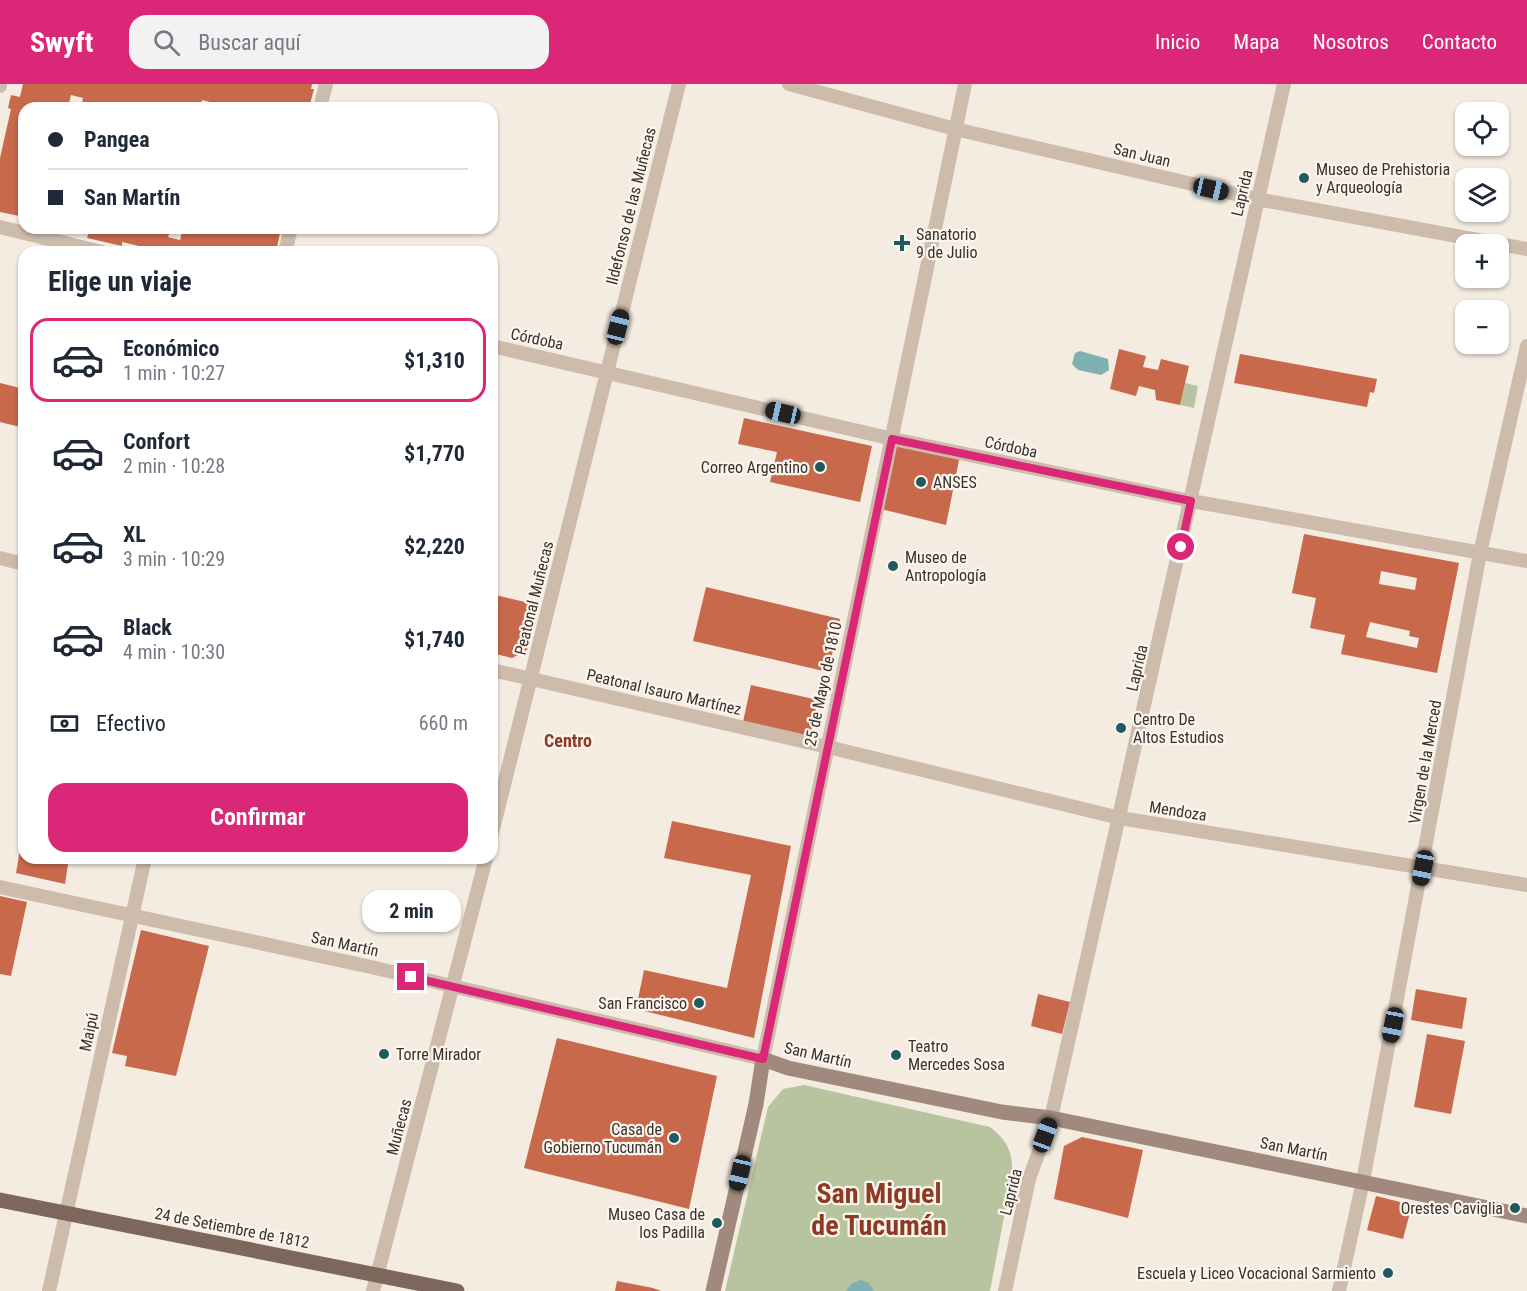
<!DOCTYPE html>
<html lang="es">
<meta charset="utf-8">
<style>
body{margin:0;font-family:"Roboto Condensed",sans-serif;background:#f2f2f3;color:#1f2937;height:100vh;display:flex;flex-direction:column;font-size:22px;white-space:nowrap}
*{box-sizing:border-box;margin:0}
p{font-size:20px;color:#747a83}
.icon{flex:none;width:33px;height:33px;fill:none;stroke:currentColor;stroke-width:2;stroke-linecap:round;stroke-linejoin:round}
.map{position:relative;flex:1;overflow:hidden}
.side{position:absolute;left:18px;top:162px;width:480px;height:618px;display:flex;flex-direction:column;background:#fff;border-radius:18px;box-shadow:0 2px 4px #0004}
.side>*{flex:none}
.top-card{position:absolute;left:18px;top:18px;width:480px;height:132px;border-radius:18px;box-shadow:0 2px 4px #0004;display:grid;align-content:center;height:132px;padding:0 30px;background:#fff}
.tools{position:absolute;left:1455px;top:18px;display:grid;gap:12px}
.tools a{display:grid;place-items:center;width:54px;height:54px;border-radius:12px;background:#fff;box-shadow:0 2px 4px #0004;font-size:30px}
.end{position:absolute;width:27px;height:27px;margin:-14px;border:8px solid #db2777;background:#fff;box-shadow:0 0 0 3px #fff}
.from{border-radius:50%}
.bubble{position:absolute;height:42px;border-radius:18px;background:#fff;box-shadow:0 2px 4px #0004;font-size:20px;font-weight:700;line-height:42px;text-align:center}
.car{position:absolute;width:18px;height:36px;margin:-18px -9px;border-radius:8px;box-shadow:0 0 4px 2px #0007;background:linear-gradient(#222 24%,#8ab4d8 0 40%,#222 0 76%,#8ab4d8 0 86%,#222 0)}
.top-card b{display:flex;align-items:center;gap:21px;height:57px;font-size:22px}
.top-card b+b{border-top:2px solid #e0e1e3}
.top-card i{width:15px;height:15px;background:#1f2937}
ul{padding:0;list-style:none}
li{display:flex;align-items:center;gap:18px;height:84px;margin:0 12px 9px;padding:0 18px;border:3px solid transparent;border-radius:18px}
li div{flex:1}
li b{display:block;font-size:22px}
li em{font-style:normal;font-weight:700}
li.active{border-color:#db2777}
li>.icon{width:54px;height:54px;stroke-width:1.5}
h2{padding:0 30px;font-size:27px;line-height:72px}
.pay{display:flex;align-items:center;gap:15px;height:66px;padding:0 30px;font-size:22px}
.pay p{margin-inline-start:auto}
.primary-button{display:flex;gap:12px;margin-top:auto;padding:12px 30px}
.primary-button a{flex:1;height:69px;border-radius:18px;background:#db2777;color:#fff;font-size:24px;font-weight:700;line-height:69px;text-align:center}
header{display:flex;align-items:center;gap:36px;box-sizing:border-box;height:84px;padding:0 30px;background:#db2777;color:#fff}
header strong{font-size:28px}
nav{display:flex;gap:33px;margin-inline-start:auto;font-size:21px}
.search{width:420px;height:54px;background:#f2f2f3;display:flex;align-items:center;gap:15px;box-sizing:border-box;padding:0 21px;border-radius:18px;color:#747a83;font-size:22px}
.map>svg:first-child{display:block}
.green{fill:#b8c4a0}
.water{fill:#7fb0b2}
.building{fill:#c8694b;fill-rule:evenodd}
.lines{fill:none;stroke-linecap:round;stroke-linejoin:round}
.street{stroke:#cdbbac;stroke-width:14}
.secondary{stroke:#a18a7d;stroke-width:15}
.primary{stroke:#7d675c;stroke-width:15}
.route{stroke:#db2777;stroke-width:8}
.poi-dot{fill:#1f5a5e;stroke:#fbf5ee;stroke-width:2}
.labels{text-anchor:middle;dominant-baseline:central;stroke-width:4.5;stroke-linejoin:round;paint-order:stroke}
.street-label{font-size:16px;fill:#3b302b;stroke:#fbf5ee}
.poi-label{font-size:16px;fill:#3b302b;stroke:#fbf5ee;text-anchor:start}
.neighbourhood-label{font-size:18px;font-weight:bold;fill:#8c3b22;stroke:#fbf5ee}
.town-label{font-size:28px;font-weight:bold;fill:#8c3b22;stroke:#fbf5ee}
</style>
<header>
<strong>Swyft</strong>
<div class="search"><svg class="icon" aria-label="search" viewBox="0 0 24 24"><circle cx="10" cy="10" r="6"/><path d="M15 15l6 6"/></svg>Buscar aquí</div>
<nav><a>Inicio</a><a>Mapa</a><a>Nosotros</a><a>Contacto</a></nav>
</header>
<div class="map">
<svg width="1527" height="1207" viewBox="0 0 1527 1207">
<rect width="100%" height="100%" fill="#f4ebe1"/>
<g class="green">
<path d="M 1185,299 L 1198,302 L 1194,324 L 1180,321 Z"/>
<path d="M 804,1001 L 990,1043 C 1008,1057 1013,1069 1012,1091 L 990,1207 L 725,1207 L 768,1023 L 783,1005 Z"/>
</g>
<g class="water">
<path d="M 1080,267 L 1108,275 L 1109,286 L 1101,291 L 1078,286 L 1072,280 L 1075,269 Z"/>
<path d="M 861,1196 L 869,1199 L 874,1207 L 846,1207 L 852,1199 Z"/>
</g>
<g class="building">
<path d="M 23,0 L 312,0 L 311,5 L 314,5 L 309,24 L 221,24 L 222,21 L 202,16 L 200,24 L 81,24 L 83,14 L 71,11 L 68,24 L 24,24 L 24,133 L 0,128 L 0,74 L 11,25 L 8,24 L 11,11 L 20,13 Z"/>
<path d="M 77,144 L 171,144 L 168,153 L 180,156 L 183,144 L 281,144 L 276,168 L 165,168 L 122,158 L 122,162 L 87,154 L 89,148 Z"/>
<path d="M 1119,265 L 1146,272 L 1143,283 L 1158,286 L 1161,275 L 1189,282 L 1180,321 L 1156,316 L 1155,306 L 1139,302 L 1136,312 L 1110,305 Z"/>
<path d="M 1240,270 L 1377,295 L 1374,309 L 1370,308 L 1367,323 L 1234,299 Z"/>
<path d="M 0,299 L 24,305 L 24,344 L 0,338 Z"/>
<path d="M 744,334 L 872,362 L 860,418 L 770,398 L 777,368 L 738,360 Z"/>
<path d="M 895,358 L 960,371 L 946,441 L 881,425 Z"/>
<path d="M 1304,450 L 1459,479 L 1437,589 L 1341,570 L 1345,551 L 1310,544 L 1316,514 L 1292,509 ZM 1381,487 L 1417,494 L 1415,506 L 1379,500 ZM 1370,538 L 1410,547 L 1409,552 L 1419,554 L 1417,564 L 1366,553 Z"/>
<path d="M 706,503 L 840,535 L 828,588 L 693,557 Z"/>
<path d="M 492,510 L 537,521 L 527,566 L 512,574 L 492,569 Z"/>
<path d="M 751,601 L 818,616 L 810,652 L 743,638 Z"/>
<path d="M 672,737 L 791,762 L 754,954 L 636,925 L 644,886 L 727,904 L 751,791 L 664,774 Z"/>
<path d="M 23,748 L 24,774 L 69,774 L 65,800 L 16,789 Z"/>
<path d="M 0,812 L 27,818 L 11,892 L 0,890 Z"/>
<path d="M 141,846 L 209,862 L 176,992 L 125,982 L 127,972 L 112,969 Z"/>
<path d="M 1416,905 L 1467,914 L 1462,945 L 1411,936 Z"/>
<path d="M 1038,910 L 1070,918 L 1062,950 L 1031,942 Z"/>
<path d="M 1427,950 L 1465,957 L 1451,1030 L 1414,1023 Z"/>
<path d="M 557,954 L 717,992 L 689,1125 L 524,1084 Z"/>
<path d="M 1082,1053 L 1143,1066 L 1128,1134 L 1054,1115 L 1064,1062 Z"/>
<path d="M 1376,1112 L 1412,1121 L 1403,1155 L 1367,1146 Z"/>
<path d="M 617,1197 L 653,1204 L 661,1207 L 615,1207 Z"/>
</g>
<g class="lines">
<g class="street">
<path d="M 789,0 L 955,45 L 1257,115 L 1527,165"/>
<path d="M 0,2 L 0,0"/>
<path d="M 320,24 L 326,0"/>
<path d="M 0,143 L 102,168"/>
<path d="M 285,168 L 291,144"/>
<path d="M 492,262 L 893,355 L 1191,417 L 1527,477"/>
<path d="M 0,474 L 24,480"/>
<path d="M 492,586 L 828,663 L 1120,734 L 1527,801"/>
<path d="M 492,749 L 679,0"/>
<path d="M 0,803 L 371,883 L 763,975 L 965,0"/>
<path d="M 49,1207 L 145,774"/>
<path d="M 373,1207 L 486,774"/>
<path d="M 1005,1207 L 1029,1095 L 1051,1034 L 1284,0"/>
<path d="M 1339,1207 L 1363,1097 L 1480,469 L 1527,262"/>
</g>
<path class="secondary" d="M 713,1207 L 756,1020 L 763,975 L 788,984 L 1002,1028 L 1051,1034 L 1527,1132"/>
<path class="primary" d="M 0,1116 L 457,1207"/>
</g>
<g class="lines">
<path class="route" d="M 411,893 L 763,975 L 892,355 L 1191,417 L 1181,463"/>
</g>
<g class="poi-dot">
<circle cx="1304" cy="94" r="6"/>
<path d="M899 150h6v6h6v6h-6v6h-6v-6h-6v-6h6z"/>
<circle cx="820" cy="383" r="6"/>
<circle cx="921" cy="398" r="6"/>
<circle cx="893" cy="482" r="6"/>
<circle cx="1121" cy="644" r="6"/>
<circle cx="699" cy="919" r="6"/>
<circle cx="384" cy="970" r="6"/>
<circle cx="896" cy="971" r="6"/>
<circle cx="674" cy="1054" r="6"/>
<circle cx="1515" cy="1124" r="6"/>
<circle cx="717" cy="1139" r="6"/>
<circle cx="1388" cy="1189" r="6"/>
</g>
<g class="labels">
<g class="street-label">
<text transform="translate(1142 71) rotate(13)">San Juan</text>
<text transform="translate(1242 109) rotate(-77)">Laprida</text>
<text transform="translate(631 122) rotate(-76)">Ildefonso de las Muñecas</text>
<text transform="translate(537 255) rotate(12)">Córdoba</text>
<text transform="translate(1011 363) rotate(12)">Córdoba</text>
<text transform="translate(534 514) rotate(-76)">Peatonal Muñecas</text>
<text transform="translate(1137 584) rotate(-77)">Laprida</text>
<text transform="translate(823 600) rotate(-78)">25 de Mayo de 1810</text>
<text transform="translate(664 608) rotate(13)">Peatonal Isauro Martínez</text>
<text transform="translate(1425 678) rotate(-80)">Virgen de la Merced</text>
<text transform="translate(1178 727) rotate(9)">Mendoza</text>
<text transform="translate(345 860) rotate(12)">San Martín</text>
<text transform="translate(89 948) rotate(-78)">Maipú</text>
<text transform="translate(818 971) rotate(13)">San Martín</text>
<text transform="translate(399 1043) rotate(-75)">Muñecas</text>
<text transform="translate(1294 1065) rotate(11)">San Martín</text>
<text transform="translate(1011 1108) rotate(-76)">Laprida</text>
<text transform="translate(232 1144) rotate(11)">24 de Setiembre de 1812</text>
</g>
<g class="poi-label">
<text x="1316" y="85">Museo de Prehistoria<tspan x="1316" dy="18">y Arqueología</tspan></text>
<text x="916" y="150">Sanatorio<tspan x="916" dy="18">9 de Julio</tspan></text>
<text x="808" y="383" text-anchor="end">Correo Argentino</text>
<text x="933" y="398">ANSES</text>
<text x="905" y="473">Museo de<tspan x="905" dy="18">Antropología</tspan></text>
<text x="1133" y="635">Centro De<tspan x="1133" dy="18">Altos Estudios</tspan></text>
<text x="687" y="919" text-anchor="end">San Francisco</text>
<text x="908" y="962">Teatro<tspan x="908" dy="18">Mercedes Sosa</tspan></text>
<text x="396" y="970">Torre Mirador</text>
<text x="662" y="1045" text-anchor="end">Casa de<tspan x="662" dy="18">Gobierno Tucumán</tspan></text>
<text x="1503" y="1124" text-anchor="end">Orestes Caviglia</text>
<text x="705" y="1130" text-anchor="end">Museo Casa de<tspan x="705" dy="18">los Padilla</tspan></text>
<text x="1376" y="1189" text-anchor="end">Escuela y Liceo Vocacional Sarmiento</text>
</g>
<g class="neighbourhood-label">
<text x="568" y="656">Centro</text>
</g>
<g class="town-label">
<text x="879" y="1109">San Miguel<tspan x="879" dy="32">de Tucumán</tspan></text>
</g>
</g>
</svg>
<div class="tools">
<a><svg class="icon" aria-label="locate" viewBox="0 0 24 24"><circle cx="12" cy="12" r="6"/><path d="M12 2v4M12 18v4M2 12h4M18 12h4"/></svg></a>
<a><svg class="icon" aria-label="layers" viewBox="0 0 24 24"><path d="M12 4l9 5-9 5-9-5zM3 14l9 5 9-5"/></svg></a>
<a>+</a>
<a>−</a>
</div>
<i class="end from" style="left:1181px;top:463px"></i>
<i class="end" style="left:411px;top:893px"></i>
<div class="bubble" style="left:362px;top:806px;width:99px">2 min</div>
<i class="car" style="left:1211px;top:105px;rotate:103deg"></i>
<i class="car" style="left:618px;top:243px;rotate:14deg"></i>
<i class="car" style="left:783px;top:329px;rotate:283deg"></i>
<i class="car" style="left:1423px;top:784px;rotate:191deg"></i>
<i class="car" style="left:1393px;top:941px;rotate:191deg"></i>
<i class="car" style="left:1045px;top:1051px;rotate:20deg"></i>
<i class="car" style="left:740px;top:1089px;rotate:193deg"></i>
<div class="top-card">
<b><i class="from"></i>Pangea</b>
<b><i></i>San Martín</b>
</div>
<section class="side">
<h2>Elige un viaje</h2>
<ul>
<li class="active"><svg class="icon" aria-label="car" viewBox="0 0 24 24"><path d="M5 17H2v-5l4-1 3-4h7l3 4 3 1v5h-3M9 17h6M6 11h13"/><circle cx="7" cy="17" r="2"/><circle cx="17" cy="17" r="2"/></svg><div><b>Económico</b><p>1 min · 10:27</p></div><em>$1,310</em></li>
<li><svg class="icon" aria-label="car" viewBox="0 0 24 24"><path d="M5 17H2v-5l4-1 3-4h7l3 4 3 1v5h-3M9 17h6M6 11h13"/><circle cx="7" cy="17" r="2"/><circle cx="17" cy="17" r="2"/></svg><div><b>Confort</b><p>2 min · 10:28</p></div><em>$1,770</em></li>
<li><svg class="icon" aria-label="car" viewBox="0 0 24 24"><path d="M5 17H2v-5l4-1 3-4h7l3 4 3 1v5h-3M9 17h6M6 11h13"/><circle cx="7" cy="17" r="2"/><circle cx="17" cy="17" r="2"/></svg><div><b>XL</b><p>3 min · 10:29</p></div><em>$2,220</em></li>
<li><svg class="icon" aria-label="car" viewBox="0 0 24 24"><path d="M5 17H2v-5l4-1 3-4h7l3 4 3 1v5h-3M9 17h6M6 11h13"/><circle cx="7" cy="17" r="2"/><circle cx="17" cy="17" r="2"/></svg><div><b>Black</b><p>4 min · 10:30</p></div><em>$1,740</em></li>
</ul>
<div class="pay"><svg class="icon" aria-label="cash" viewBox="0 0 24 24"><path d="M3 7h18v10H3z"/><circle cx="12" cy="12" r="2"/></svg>Efectivo<p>660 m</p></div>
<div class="primary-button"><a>Confirmar</a></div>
</section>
</div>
